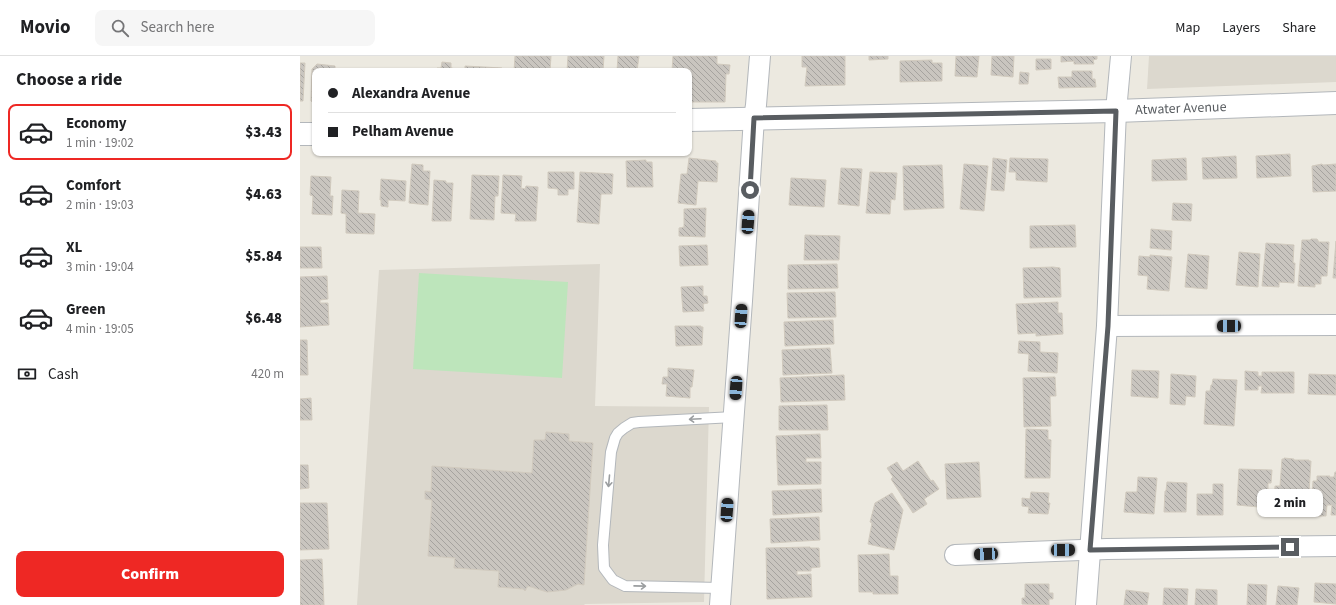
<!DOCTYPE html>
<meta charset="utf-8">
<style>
body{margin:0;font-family:"Source Sans 3",sans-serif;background:#f6f6f6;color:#202124;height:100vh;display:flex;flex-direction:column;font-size:15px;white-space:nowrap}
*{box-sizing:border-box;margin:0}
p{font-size:13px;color:#757577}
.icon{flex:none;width:22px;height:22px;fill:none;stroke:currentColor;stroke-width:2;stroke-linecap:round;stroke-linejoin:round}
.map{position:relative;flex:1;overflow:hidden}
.drawer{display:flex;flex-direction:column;background:#fff;width:300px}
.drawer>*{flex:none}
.banner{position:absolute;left:12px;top:12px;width:380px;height:88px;border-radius:8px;box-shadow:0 1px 3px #0004;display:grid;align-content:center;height:88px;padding:0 16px;background:#fff}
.end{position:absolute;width:18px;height:18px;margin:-9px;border:5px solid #595d61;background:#fff;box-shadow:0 0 0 2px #fff}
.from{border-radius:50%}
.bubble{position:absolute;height:28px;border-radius:8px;background:#fff;box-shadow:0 1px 3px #0004;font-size:13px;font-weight:800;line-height:28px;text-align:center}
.car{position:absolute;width:12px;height:24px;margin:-12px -6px;border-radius:5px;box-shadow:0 0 3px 1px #0007;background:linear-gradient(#222 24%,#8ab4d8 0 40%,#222 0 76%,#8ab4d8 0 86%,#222 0)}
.banner b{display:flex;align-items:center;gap:14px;height:38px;font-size:15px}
.banner b+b{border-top:1px solid #e0e0e0}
.banner i{width:10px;height:10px;background:#202124}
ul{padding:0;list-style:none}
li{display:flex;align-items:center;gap:12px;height:56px;margin:0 8px 6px;padding:0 8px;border:2px solid transparent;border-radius:8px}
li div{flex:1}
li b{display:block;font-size:15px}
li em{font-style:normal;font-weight:800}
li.selected{border-color:#ee2824}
li>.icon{width:36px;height:36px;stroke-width:1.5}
h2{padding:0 16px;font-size:18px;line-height:48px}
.pay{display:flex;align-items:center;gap:10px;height:44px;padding:0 16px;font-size:15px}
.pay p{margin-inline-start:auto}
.action{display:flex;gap:8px;margin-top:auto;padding:8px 16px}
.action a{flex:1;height:46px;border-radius:8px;background:#ee2824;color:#fff;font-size:16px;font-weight:800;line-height:46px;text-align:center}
header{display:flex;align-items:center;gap:24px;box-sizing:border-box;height:56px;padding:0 20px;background:#fff;border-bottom:1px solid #e0e0e0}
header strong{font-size:19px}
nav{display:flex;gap:22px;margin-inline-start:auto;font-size:14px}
.search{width:280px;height:36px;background:#f6f6f6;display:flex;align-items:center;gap:10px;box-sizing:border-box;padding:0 14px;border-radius:8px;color:#757577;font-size:15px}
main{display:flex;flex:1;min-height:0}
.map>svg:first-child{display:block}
.education{fill:#dcd8ce}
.pitch{fill:#bde5bb}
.building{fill:url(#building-back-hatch);stroke:#d1cabe}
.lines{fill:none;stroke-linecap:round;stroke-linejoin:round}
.service-casing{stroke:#b3b7bb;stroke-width:12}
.minor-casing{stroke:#b3b7bb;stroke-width:22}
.tertiary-casing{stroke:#b3b7bb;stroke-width:24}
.service{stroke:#fff;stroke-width:10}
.minor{stroke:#fff;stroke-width:20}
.tertiary{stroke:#fff;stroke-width:22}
.oneway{stroke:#9b9ea0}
.route{stroke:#595d61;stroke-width:5}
.labels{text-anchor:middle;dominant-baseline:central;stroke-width:3.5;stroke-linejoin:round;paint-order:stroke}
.street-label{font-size:14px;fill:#595d61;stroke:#fff}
</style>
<header>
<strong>Movio</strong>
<div class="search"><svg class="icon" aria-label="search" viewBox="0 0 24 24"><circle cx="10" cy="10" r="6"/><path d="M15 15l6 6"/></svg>Search here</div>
<nav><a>Map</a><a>Layers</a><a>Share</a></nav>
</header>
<main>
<section class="drawer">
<h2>Choose a ride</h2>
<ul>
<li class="selected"><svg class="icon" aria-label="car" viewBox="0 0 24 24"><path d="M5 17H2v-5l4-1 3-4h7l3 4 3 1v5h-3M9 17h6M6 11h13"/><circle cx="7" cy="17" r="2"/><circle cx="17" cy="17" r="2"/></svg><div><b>Economy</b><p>1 min · 19:02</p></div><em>$3.43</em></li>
<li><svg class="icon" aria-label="car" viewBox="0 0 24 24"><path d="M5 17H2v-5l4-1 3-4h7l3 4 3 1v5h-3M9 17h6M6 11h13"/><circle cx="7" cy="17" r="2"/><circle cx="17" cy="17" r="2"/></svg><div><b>Comfort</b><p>2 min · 19:03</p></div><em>$4.63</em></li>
<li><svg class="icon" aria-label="car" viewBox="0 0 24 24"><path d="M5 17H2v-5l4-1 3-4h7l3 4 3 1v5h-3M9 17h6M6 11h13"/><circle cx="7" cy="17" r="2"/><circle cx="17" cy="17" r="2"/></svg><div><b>XL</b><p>3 min · 19:04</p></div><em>$5.84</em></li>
<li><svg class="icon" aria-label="car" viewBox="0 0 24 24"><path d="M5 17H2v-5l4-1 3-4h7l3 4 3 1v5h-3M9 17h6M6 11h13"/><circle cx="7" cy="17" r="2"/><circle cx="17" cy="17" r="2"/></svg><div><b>Green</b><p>4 min · 19:05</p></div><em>$6.48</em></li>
</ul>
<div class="pay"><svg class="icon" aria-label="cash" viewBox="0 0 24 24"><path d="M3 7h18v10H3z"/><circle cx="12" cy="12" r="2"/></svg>Cash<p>420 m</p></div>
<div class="action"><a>Confirm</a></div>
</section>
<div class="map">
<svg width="1036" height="549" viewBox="0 0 1036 549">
<defs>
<pattern id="building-back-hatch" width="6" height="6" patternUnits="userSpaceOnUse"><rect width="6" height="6" fill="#c9c5bf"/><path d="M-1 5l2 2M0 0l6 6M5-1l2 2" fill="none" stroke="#a6a39f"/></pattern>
</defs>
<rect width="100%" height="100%" fill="#ece9e0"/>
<g class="education">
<path d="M 849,0 L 1036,0 L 1036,26 L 847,33 Z"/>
<path d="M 300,208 L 295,350 L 409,351 L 404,546 L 285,548 L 284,549 L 57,549 L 79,214 Z"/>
</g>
<path class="pitch" d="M 119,217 L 268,226 L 262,322 L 113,313 Z"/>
<g class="building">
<path d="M 215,0 L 251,0 L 250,15 L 214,15 Z"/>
<path d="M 268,0 L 304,0 L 303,15 L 267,15 Z"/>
<path d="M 318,0 L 339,0 L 337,15 L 317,15 Z"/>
<path d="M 373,0 L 417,0 L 417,8 L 430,9 L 429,18 L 426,18 L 425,46 L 389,46 L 389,15 L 372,15 Z"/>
<path d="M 502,0 L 545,0 L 545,29 L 505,30 L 507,11 L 502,11 Z"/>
<path d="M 569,0 L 588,0 L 588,3 L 569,4 Z"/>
<path d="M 656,0 L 679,0 L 677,21 L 655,20 Z"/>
<path d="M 692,0 L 714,0 L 713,21 L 691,19 Z"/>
<path d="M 761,0 L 797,0 L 797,3 L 793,4 L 794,8 L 774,8 L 774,5 L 761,6 Z"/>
<path d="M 736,3 L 751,3 L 751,13 L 736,14 Z"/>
<path d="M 632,4 L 632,7 L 642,7 L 642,25 L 600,26 L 600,5 Z"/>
<path d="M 142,6 L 151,7 L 151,12 L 156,13 L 156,15 L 136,15 L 137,12 L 141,12 Z"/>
<path d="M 0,7 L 5,7 L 3,45 L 0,45 Z"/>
<path d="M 17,8 L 35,10 L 35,15 L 15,15 L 15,47 L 14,47 L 11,45 L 12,13 Z"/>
<path d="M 165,10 L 202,12 L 202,15 L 165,15 Z"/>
<path d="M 772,15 L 792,15 L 792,23 L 795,23 L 796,31 L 759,32 L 758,21 L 772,21 Z"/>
<path d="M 720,16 L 729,17 L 728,28 L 719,28 Z"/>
<path d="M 990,98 L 991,120 L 957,122 L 956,100 Z"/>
<path d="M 936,100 L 937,122 L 903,123 L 902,102 Z"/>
<path d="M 389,102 L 416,105 L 416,107 L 418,107 L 417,126 L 398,125 L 396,149 L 378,147 L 381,118 L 387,118 Z"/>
<path d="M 693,102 L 707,104 L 704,135 L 691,134 Z"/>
<path d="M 710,102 L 748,103 L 747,126 L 716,124 L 716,116 L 709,116 Z"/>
<path d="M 886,102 L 887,124 L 852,125 L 852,104 Z"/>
<path d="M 346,104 L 346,106 L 352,106 L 353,131 L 327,131 L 326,105 Z"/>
<path d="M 112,108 L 123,109 L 123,115 L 130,115 L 128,149 L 109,147 Z"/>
<path d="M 664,108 L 688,110 L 684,155 L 660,153 Z"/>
<path d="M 1022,108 L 1023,109 L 1036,108 L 1036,135 L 1013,136 L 1012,110 Z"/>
<path d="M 642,109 L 644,152 L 604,154 L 603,110 Z"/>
<path d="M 541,112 L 562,113 L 559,150 L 538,148 Z"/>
<path d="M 248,116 L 274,116 L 274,133 L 268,133 L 268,139 L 258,139 L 258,133 L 248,132 Z"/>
<path d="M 280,116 L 313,118 L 312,138 L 301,138 L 299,168 L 277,166 Z"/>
<path d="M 570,116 L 597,117 L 595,144 L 591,143 L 590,158 L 566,157 Z"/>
<path d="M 172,119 L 199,120 L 198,140 L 195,140 L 194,164 L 170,163 Z"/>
<path d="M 203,119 L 222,120 L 221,132 L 225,133 L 226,130 L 238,131 L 236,165 L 215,165 L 216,158 L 201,157 Z"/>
<path d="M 11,120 L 31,121 L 30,140 L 33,140 L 32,159 L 12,158 L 13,140 L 10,139 Z"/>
<path d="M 491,122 L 526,124 L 524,151 L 489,149 Z"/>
<path d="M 81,123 L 106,125 L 105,145 L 88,144 L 88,151 L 81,150 L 81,144 L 80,144 Z"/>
<path d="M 134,124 L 146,125 L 146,127 L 153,127 L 151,165 L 132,165 Z"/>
<path d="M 42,134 L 59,135 L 58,157 L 75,158 L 74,178 L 46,177 L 46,158 L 41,157 Z"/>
<path d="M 873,147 L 892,148 L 891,165 L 872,164 Z"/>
<path d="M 406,152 L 405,181 L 379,180 L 379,172 L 384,171 L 384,153 Z"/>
<path d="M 775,169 L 776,191 L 730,192 L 730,170 Z"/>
<path d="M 851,173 L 872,175 L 871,194 L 850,192 Z"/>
<path d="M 505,179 L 540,180 L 539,204 L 504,204 Z"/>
<path d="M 1011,183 L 1017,183 L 1019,186 L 1029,186 L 1027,220 L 1021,220 L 1021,228 L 1015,228 L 1015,231 L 998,230 L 1002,184 L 1010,184 Z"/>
<path d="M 1036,185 L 1036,222 L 1033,222 Z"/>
<path d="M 966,187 L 994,189 L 993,207 L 995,207 L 994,227 L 979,226 L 979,231 L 962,230 Z"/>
<path d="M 407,189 L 408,209 L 380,210 L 379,190 Z"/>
<path d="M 0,191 L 21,191 L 22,212 L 0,212 Z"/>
<path d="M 939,196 L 960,198 L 958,231 L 936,229 Z"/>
<path d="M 888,198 L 909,200 L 907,233 L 885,231 Z"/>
<path d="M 850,199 L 872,201 L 869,235 L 847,233 L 848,220 L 838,219 L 839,200 L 850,201 Z"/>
<path d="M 537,208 L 538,232 L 488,233 L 488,209 Z"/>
<path d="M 753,211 L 760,212 L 761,241 L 724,242 L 723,212 Z"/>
<path d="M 27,220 L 28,243 L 20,244 L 20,247 L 28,247 L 29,269 L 0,271 L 0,221 Z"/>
<path d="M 403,230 L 403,240 L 407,240 L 408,247 L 403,248 L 404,255 L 383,256 L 381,231 Z"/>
<path d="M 535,236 L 536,261 L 488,262 L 487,237 Z"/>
<path d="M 758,246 L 758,257 L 762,257 L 763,278 L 736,280 L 736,277 L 718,278 L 716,248 Z"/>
<path d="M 533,264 L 534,288 L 485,290 L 484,266 Z"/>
<path d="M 375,270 L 401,270 L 401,271 L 403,271 L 402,289 L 376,290 Z"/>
<path d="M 0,284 L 7,284 L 8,319 L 0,319 Z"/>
<path d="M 719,285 L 740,286 L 740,296 L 758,297 L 757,317 L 728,315 L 729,298 L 718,297 Z"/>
<path d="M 530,292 L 532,317 L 483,319 L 482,294 Z"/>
<path d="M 368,312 L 394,314 L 392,331 L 390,331 L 390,342 L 366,340 L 367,328 L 362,328 L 363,321 L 368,321 Z"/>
<path d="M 832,314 L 859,315 L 858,342 L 831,340 Z"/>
<path d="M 945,315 L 958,316 L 958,320 L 962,320 L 962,316 L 994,316 L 994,337 L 961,337 L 962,330 L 958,330 L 958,334 L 945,334 Z"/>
<path d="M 871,318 L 896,320 L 895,341 L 886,340 L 885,349 L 870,348 Z"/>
<path d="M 1009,318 L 1036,319 L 1036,339 L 1008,338 Z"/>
<path d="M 544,319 L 545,344 L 481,346 L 480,322 Z"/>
<path d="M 755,321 L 756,340 L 750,340 L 751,370 L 724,371 L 723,322 Z"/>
<path d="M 913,323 L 937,324 L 934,370 L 904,368 L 906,335 L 910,335 L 911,329 L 912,329 Z"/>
<path d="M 11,342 L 12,364 L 0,364 L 0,343 Z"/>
<path d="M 527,349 L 528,374 L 479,374 L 479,350 Z"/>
<path d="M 726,373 L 748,374 L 748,383 L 751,384 L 750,422 L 725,422 Z"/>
<path d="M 246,376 L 269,378 L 269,385 L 293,387 L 284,529 L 278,528 L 266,534 L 247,536 L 228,530 L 225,535 L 223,533 L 198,531 L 199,515 L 154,512 L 155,502 L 128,500 L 132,444 L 125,443 L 125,435 L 131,436 L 132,410 L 232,417 L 234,384 L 245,384 Z"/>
<path d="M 520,378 L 521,402 L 506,402 L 506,406 L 521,406 L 521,428 L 478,429 L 476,380 Z"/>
<path d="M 984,402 L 994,403 L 994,404 L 1009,404 L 1009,405 L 1011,405 L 1008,452 L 1006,451 L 1006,453 L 996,452 L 996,451 L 974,449 L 975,430 L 980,430 L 982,403 L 984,403 Z"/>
<path d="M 618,405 L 631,425 L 633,424 L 639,433 L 624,443 L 627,448 L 613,457 L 591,423 L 593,421 L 587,412 L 597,406 L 603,415 Z"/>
<path d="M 679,406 L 681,441 L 647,443 L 645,408 Z"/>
<path d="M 0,409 L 8,409 L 9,432 L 0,433 Z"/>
<path d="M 939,413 L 972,414 L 971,427 L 968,427 L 968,434 L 970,434 L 970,452 L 937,449 Z"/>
<path d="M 1035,416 L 1036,416 L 1036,459 L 1031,459 L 1032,449 L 1027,449 L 1026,460 L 1011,460 L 1013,425 L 1017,425 L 1017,420 L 1030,420 L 1029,421 L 1034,421 Z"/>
<path d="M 838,421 L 857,422 L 854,458 L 824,456 L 826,436 L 837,436 Z"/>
<path d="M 867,426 L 887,427 L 886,456 L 864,456 L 865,435 L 866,435 Z"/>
<path d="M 913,428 L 923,428 L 923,459 L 897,459 L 897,438 L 913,438 Z"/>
<path d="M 521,433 L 522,456 L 473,459 L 472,435 Z"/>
<path d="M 731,436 L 749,437 L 748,447 L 750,447 L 748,458 L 728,457 L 729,451 L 722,450 L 722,442 L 730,443 Z"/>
<path d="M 592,437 L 603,454 L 594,494 L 568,488 L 572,467 L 570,466 L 575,447 Z"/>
<path d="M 0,447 L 27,447 L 29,493 L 0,494 Z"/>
<path d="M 519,461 L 520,484 L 471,487 L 470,463 Z"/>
<path d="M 510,491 L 510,492 L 519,492 L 520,511 L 511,512 L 511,515 L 497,515 L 497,519 L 511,518 L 512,541 L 467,543 L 466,492 Z"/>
<path d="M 589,498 L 590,520 L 598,520 L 598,538 L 573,538 L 573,536 L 559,536 L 558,499 Z"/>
<path d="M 22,503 L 24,549 L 0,549 L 0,504 Z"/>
<path d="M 1015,527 L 1036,528 L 1036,548 L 1014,546 Z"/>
<path d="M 725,528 L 749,528 L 749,537 L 753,537 L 753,543 L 749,543 L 749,549 L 722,548 L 722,542 L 725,542 Z"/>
<path d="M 948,528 L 967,529 L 966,549 L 947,549 Z"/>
<path d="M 978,530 L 999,532 L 997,549 L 976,549 Z"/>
<path d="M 864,532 L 888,533 L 887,549 L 863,549 Z"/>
<path d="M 896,533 L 917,534 L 917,549 L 895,549 Z"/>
<path d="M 826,534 L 849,537 L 847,549 L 824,549 Z"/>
</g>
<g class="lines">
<defs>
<path id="service" d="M 421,532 L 325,530 L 313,524 L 304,512 L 303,489 L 311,396 L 315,382 L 318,377 L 324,372 L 332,367 L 339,366 L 434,361"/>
<g id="minor">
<path d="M 807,270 L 1036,269"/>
<path d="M 655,499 L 807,493 L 1036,490"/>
<path d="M 420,549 L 442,245 L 454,62 L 456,49 L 460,0"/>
<path d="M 786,549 L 807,270 L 816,55 L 821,0"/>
</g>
<g id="tertiary">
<path id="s1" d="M 389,64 L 816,55 L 1036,47"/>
<path d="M 0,78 L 15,78"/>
</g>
</defs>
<use href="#service" class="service-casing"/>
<use href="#minor" class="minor-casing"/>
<use href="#tertiary" class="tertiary-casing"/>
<use href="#service" class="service"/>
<use href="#minor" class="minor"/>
<use href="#tertiary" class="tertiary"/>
</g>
<defs><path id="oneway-shaft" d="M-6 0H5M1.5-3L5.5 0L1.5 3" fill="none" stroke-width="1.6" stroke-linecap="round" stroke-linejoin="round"/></defs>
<g class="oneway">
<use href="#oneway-shaft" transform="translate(395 363) rotate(177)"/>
<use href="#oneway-shaft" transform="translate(309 425) rotate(95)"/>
<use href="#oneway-shaft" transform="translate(340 530) rotate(1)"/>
</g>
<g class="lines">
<path class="route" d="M 450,134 L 454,62 L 816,55 L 808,270 L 790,494 L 990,491"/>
</g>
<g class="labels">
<g class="street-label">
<text stroke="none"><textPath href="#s1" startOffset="492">Atwater Avenue</textPath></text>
</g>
</g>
</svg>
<i class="end from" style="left:450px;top:134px"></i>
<i class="end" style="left:990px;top:491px"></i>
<div class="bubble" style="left:957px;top:433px;width:66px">2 min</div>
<i class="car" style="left:448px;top:166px;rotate:4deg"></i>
<i class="car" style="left:441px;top:260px;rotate:4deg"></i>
<i class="car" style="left:929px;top:270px;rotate:270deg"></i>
<i class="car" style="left:436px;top:332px;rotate:184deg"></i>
<i class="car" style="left:427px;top:454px;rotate:4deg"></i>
<i class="car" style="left:763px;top:494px;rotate:89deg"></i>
<i class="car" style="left:686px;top:498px;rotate:267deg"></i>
<div class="banner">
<b><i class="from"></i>Alexandra Avenue</b>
<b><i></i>Pelham Avenue</b>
</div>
</div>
</main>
